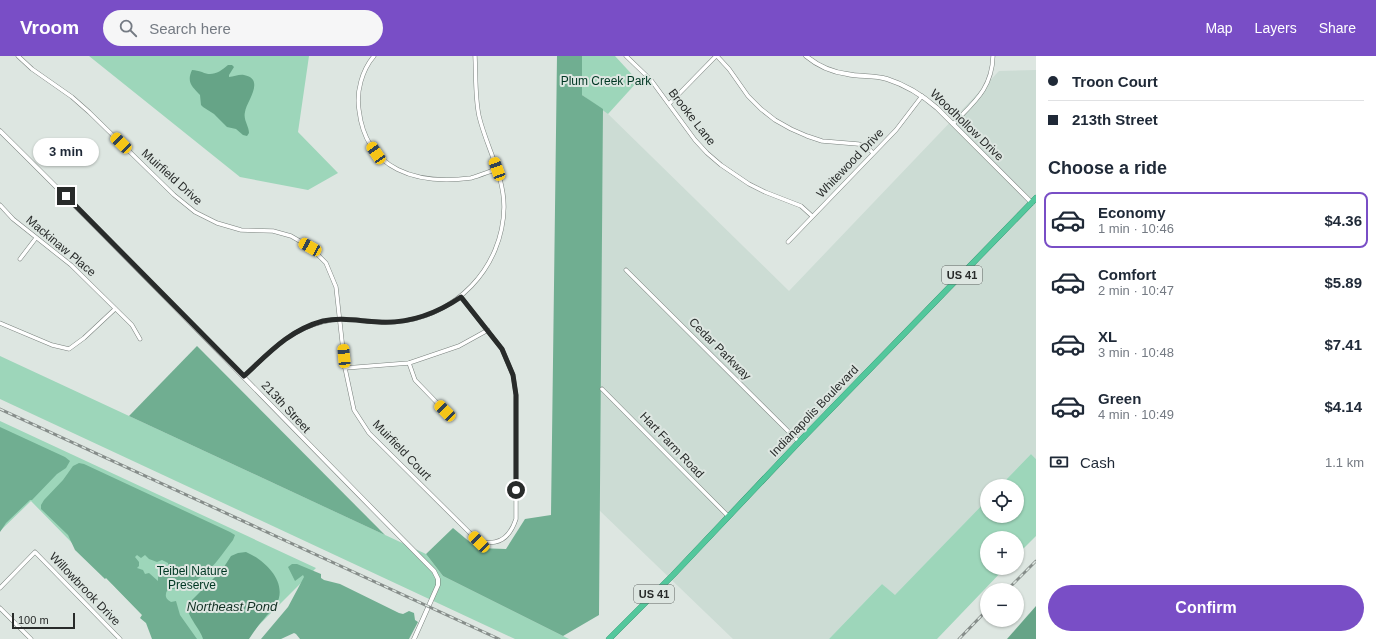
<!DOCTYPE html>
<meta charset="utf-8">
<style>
body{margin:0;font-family:Helvetica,sans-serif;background:#f6f6f7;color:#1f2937;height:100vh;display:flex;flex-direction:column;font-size:15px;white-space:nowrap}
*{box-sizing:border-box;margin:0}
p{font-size:13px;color:#747a83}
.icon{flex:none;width:22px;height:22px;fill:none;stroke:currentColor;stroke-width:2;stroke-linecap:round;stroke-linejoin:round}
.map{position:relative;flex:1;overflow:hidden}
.panel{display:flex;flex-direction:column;background:#fff;width:340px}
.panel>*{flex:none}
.hud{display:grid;align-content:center;height:88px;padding:0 12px;background:#fff}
.tools{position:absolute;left:980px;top:423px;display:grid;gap:8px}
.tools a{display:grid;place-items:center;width:44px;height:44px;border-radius:50%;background:#fff;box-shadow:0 1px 3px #0004;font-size:20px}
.scale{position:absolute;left:12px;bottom:10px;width:63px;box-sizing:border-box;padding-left:4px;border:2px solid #282b2a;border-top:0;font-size:11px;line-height:14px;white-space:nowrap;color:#282b2a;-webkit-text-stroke:3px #dde6e1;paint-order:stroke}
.end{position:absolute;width:18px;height:18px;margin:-9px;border:5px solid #282b2a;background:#fff;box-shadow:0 0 0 2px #fff}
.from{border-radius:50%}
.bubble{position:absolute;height:28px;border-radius:14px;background:#fff;box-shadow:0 1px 3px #0004;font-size:13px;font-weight:700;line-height:28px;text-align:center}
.car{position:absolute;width:12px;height:24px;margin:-12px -6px;border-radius:5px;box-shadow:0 0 3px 1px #0007;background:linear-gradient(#f5c518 24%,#345 0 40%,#f5c518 0 76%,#345 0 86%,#f5c518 0)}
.hud b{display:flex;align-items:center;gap:14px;height:38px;font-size:15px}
.hud b+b{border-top:1px solid #e0e1e3}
.hud i{width:10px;height:10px;background:#1f2937}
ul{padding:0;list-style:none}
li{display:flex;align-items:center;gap:12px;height:56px;margin:0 8px 6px;padding:0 4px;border:2px solid transparent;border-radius:8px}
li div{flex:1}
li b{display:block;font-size:15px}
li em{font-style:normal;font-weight:700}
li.on{border-color:#794ec6}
li>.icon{width:36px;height:36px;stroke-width:1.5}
h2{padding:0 12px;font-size:18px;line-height:48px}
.pay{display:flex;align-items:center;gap:10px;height:44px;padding:0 12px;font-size:15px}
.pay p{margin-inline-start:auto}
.button{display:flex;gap:8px;margin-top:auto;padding:8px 12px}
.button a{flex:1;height:46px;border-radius:24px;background:#794ec6;color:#fff;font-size:16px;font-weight:700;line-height:46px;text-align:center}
header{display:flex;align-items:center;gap:24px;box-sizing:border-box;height:56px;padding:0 20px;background:#794ec6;color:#fff}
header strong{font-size:19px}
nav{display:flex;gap:22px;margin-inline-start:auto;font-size:14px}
.search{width:280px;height:36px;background:#f6f6f7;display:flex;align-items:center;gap:10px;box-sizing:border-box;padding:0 14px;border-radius:22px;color:#747a83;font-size:15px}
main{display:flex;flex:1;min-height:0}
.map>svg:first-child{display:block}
.built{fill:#ccdcd4}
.green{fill:#9dd6ba}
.forest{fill:#70ae91;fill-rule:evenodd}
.water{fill:#66a487}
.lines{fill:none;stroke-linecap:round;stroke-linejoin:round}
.minor-casing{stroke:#79817d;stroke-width:4.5}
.tertiary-casing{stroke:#79817d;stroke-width:5}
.trunk-casing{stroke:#288764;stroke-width:6}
.minor{stroke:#fff;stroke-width:3.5}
.tertiary{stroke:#fff;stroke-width:4}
.trunk{stroke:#53c79c;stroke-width:5.5}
.rail-casing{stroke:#868d8a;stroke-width:3}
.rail{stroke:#dde6e1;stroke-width:1.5;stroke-dasharray:4.5;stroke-linecap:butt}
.route{stroke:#282b2a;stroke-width:5}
.labels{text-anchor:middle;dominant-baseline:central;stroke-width:4;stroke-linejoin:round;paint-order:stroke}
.shield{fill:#dde6e1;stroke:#5e6361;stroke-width:1}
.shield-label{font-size:11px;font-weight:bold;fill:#282b2a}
.park-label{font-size:12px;fill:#003723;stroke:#dde6e1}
.street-label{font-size:12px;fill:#282b2a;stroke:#dde6e1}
.water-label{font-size:13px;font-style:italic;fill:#123023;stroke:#dde6e1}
</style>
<header>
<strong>Vroom</strong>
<div class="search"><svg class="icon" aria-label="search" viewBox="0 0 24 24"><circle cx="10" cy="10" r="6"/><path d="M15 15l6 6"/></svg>Search here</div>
<nav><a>Map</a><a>Layers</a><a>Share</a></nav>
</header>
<main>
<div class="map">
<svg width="1036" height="583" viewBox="0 0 1036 583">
<rect width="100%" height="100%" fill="#dde6e1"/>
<path class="built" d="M 1036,14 L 1036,403 L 1031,398 L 1000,430 L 987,430 L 987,444 L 895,540 L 882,528 L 829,583 L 733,583 L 599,454 L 603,53 L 789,235 L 999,15 Z"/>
<g class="green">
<path d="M 89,0 L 309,0 L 298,76 L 338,117 L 308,134 L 240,121 Z"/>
<path d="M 582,0 L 615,0 L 638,25 L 608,58 L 582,39 Z"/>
<path d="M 0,300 L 426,498 L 443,520 L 569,583 L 515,583 L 0,343 Z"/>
<path d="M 0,365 L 316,512 L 245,583 L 166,583 L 31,445 L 0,475 Z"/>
<path d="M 1031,398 L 1036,403 L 1036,480 L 1017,499 L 1017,482 L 987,482 L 987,512 L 1005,512 L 937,583 L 829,583 L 882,528 L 895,539 L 987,444 L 987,460 L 1017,460 L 1017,430 L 1000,430 Z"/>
</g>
<g class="forest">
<path d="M 557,0 L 582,0 L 582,39 L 603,53 L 599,559 L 563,580 L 443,520 L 426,498 L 453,472 L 477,492 L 506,493 L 525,463 L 551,459 Z"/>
<path d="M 197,290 L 385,479 L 129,360 Z"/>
<path d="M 0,371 L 65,401 L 70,405 L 66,412 L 57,418 L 32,444 L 30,444 L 6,467 L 0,476 Z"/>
<path d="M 79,407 L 84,408 L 230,476 L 235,479 L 233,484 C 225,494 218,505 209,514 C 204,520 196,523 192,529 L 189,530 L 184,528 C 184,528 181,532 180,532 C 175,535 167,530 166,538 C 165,542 168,544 171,546 L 176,545 L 180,559 L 197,583 L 152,583 L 146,567 L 140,562 L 142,559 L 106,522 L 105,523 L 75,494 L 68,479 L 41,453 L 41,449 L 44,444 L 63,424 L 73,410 ZM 137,499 L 141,502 L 145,499 L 149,503 L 157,506 L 162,504 L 168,507 L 168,513 L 165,516 L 160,516 L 158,519 L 158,525 L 149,517 L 145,518 L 143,514 L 137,512 L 139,510 L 139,506 L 135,501 Z"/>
<path d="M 292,508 L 297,508 L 321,518 L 321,522 L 324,524 L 340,528 L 399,557 L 403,558 L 409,555 L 414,557 L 415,564 L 418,566 L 409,583 L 300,583 L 296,578 L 294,577 L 281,583 L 261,583 L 288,551 L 304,521 L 303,519 L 295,525 L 288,511 Z"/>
</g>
<g class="water">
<path d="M 228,9 L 232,9 L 234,11 L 229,19 L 229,21 C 234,21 239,18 244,19 C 266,23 246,46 245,56 C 243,64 249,70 249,77 L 247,80 L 243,79 L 236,73 L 227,71 L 214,58 L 203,51 L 201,49 L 200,39 C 193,31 186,27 192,14 C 196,14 198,15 202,16 C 212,21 220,16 228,9 Z"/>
<path d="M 246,496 C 265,504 289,527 276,549 C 273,554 267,558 264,563 C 258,569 254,576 249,583 L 203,583 C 201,574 186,559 188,551 C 188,549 190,547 191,545 L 222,514 L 231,500 L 238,497 Z"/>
<path d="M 1036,550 L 1036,583 L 1007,583 Z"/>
</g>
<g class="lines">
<defs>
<g id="minor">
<path d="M 18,0 L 32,13 L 72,41 L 89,56 L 174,139 L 195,156 L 217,167 L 241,174 L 273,175 L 291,180 L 310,191 L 326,207 L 336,231 L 345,312 L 354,354 L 369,377 L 479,486 C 484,486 491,487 495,486 C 507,484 513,472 516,463 L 516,339 L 513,319 L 502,293 L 461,241"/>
<path d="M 374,0 C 362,14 356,36 359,54 C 366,115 418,129 471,122 C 479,120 488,116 497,113"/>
<path d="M 626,0 L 651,24 L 695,84 L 707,97 L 721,109 L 749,128 L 765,136 L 801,150 L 812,160"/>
<path d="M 717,0 L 729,13 L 748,40 L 761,53 L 775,64 L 791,73 L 807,80 L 822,85 L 858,88 L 866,90 L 873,97"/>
<path d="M 669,48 L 716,0"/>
<path d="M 953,68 C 974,46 992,33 993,0"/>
<path d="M 0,149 L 13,163 L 71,209 L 132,269 L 140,283"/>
<path d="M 788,186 L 896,74 L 922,40"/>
<path d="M 20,203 L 36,182"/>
<path d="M 626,214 L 799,386"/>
<path d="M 0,267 L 52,289 L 69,293 L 84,282 L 115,253"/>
<path d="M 409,307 L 415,324 L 445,355"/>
<path d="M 345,312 L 409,307 L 459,290 L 488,274"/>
<path d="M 244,320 C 269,297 287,275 322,266 C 347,259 370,268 394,266 C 455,262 503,212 504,151 C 504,119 486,90 479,60 C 475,41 476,20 475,0"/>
<path d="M 602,333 L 728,460"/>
<path d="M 0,532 L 35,496 L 120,583"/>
<path d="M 0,552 L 31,583"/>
</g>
<g id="tertiary">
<path d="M 806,0 C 818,10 832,16 847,18 C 860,21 874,19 887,23 C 906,29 922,39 937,52 L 1032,147"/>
<path d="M 0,75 C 147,220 289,369 434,515 L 438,523 L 438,529 L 414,583"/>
</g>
<path id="trunk" d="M 609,583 L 673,519 L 799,386 L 1036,142"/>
</defs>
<use href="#minor" class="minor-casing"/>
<use href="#tertiary" class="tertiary-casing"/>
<use href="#trunk" class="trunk-casing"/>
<use href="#minor" class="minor"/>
<use href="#tertiary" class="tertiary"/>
<use href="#trunk" class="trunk"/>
<defs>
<g id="rail">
<path d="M 0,353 L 499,583"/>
<path d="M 1007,534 L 1036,505"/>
<path d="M 959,583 L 987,554"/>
</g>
</defs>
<use href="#rail" class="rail-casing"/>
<use href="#rail" class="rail"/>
</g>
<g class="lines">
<path class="route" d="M 66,140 L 244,320 C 268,298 289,274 323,265 C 341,261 359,265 378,266 C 409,268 436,258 461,241 L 502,293 L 513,319 L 516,339 L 516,434"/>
</g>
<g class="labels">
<g class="shield">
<rect x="942" y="210" width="40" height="18" rx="3"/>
<rect x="634" y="529" width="40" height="18" rx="3"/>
</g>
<g class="shield-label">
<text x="962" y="219">US 41</text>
<text x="654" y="538">US 41</text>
</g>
<g class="park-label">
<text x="606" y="25">Plum Creek Park</text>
<text x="192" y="515">Teibel Nature<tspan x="192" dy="14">Preserve</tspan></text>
</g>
<g class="street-label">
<text transform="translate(692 61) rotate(52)">Brooke Lane</text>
<text transform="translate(967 69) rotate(44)">Woodhollow Drive</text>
<text transform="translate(850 107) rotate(-46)">Whitewood Drive</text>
<text transform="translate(172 121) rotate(42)">Muirfield Drive</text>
<text transform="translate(61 190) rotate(40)">Mackinaw Place</text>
<text transform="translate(720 293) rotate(45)">Cedar Parkway</text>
<text transform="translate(286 351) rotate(47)">213th Street</text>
<text transform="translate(814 355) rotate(-46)">Indianapolis Boulevard</text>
<text transform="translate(672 389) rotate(46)">Hart Farm Road</text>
<text transform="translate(402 394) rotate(46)">Muirfield Court</text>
<text transform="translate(85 533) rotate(46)">Willowbrook Drive</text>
</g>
<g class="water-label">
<text x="232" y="550">Northeast Pond</text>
</g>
</g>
</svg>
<div class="tools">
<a><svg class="icon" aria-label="locate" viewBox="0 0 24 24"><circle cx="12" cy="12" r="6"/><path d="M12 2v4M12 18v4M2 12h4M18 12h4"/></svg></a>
<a>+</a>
<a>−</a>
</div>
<div class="scale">100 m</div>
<i class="end from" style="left:516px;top:434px"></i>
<i class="end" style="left:66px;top:140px"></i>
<div class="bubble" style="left:33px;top:82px;width:66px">3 min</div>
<i class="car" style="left:121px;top:87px;rotate:314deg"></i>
<i class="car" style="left:376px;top:97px;rotate:326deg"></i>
<i class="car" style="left:497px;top:113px;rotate:340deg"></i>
<i class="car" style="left:310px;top:191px;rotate:299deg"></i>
<i class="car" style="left:344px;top:300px;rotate:355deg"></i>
<i class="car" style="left:445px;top:355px;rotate:315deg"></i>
<i class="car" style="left:479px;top:486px;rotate:315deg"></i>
</div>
<section class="panel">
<div class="hud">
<b><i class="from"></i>Troon Court</b>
<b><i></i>213th Street</b>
</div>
<h2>Choose a ride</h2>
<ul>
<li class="on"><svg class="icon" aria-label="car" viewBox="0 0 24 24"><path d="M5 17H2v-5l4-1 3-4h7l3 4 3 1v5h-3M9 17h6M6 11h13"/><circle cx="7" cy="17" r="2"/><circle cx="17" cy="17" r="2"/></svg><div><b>Economy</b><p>1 min · 10:46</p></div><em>$4.36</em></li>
<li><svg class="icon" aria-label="car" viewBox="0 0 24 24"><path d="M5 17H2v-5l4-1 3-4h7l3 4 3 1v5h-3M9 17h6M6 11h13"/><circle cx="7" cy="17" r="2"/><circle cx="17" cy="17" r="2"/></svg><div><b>Comfort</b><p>2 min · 10:47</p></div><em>$5.89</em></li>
<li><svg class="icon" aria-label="car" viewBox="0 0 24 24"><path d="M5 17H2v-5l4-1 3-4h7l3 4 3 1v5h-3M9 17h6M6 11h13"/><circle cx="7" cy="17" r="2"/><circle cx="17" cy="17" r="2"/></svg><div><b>XL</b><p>3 min · 10:48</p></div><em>$7.41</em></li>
<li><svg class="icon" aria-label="car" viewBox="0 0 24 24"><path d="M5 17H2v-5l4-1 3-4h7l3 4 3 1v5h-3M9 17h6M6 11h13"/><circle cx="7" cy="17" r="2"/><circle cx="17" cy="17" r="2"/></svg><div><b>Green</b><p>4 min · 10:49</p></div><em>$4.14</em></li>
</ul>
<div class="pay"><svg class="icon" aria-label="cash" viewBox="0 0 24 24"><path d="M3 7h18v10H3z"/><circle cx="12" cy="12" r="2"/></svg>Cash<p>1.1 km</p></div>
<div class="button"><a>Confirm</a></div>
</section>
</main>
